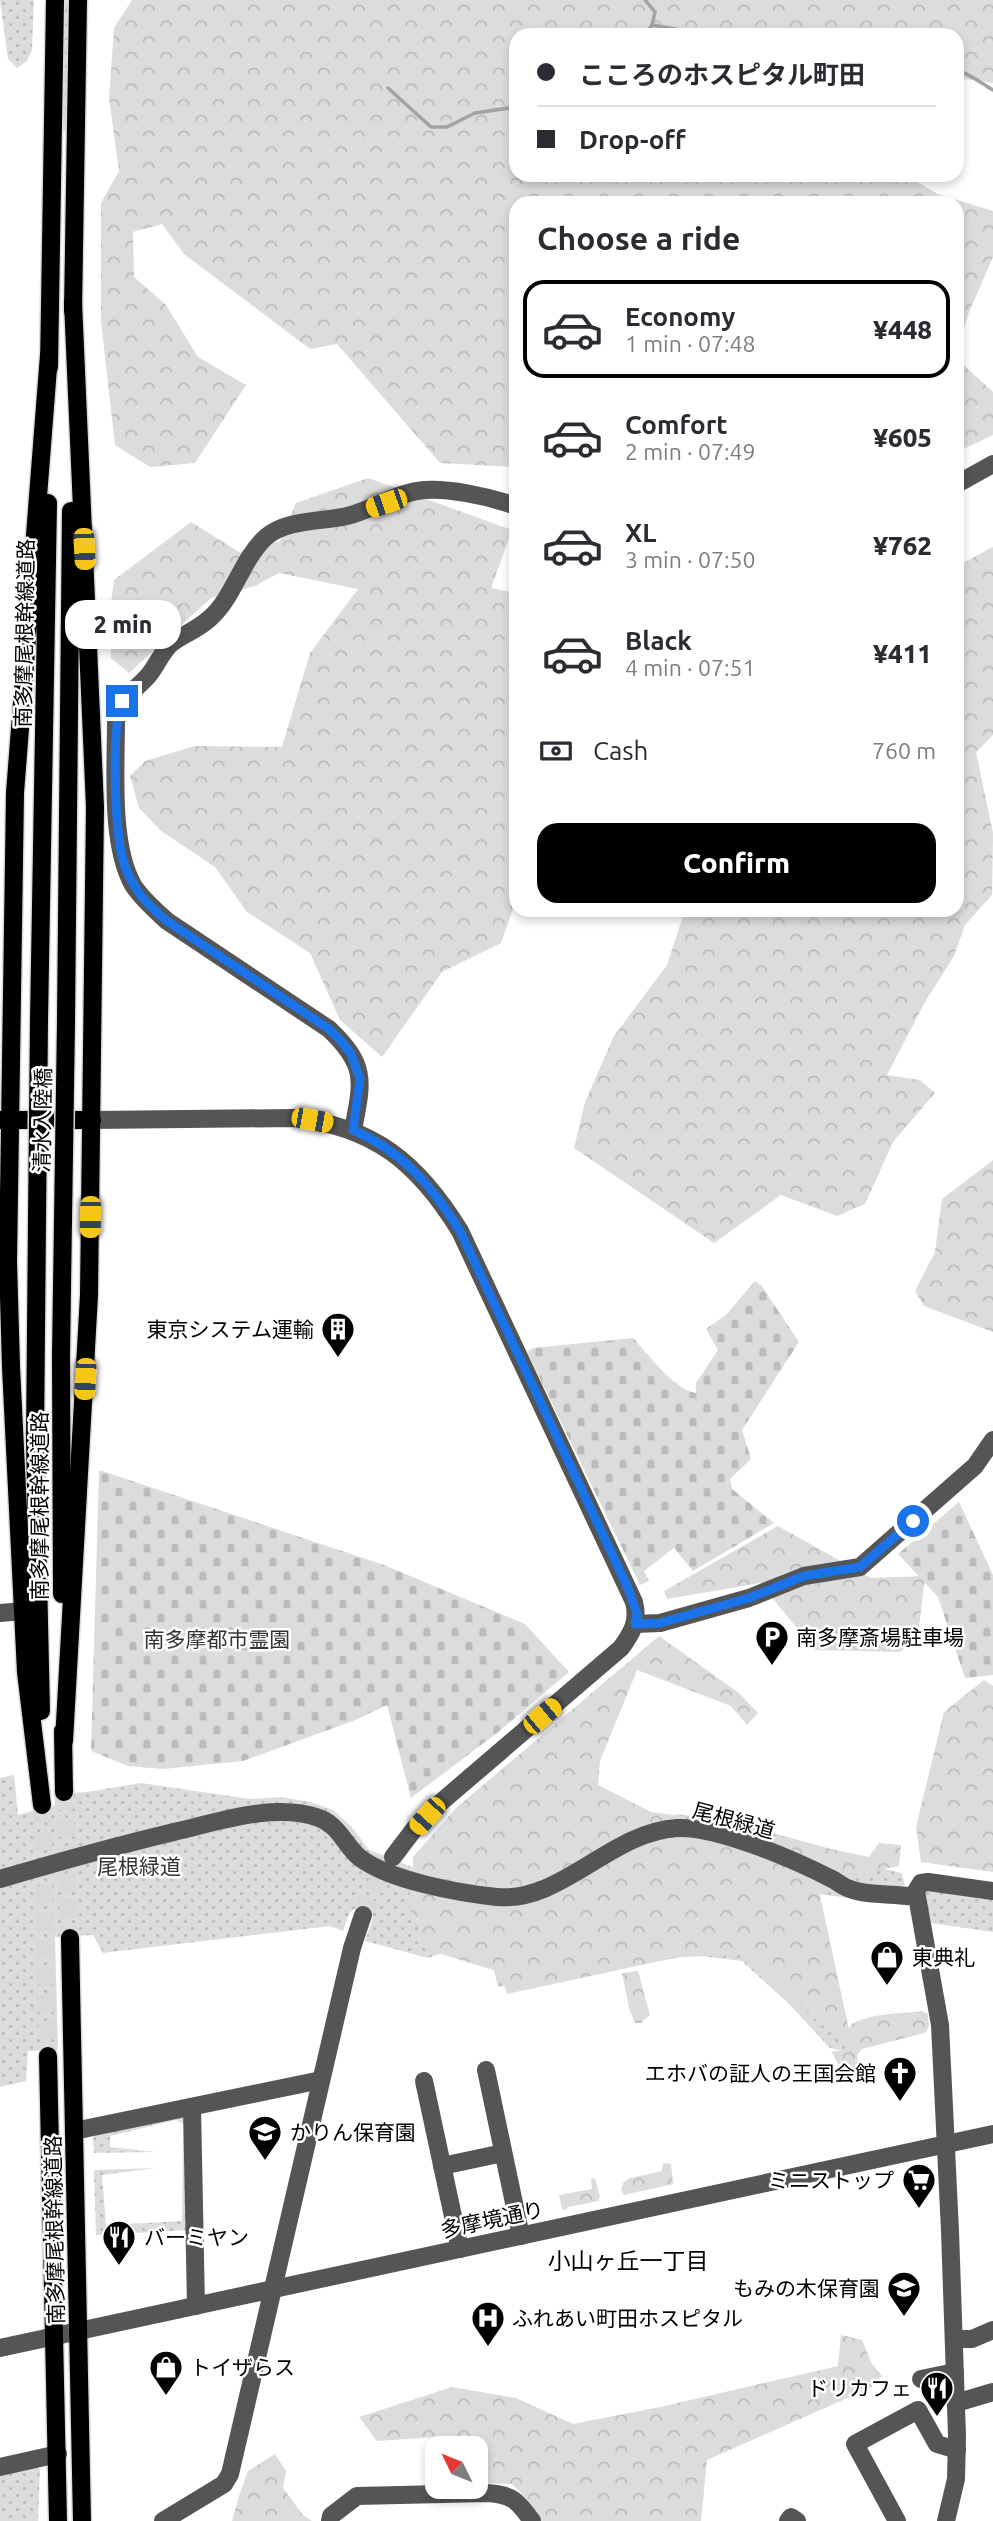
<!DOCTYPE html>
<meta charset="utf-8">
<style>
body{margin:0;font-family:Ubuntu,"Noto Sans JP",sans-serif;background:#f7f7f7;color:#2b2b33;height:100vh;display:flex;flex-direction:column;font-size:26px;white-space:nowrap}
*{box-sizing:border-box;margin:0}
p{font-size:23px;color:#7c7c81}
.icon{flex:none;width:38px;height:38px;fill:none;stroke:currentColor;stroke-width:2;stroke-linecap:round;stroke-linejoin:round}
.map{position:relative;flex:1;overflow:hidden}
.details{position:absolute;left:509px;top:196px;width:455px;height:721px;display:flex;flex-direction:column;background:#fff;border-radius:21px;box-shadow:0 4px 10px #0003}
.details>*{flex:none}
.top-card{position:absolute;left:509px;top:28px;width:455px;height:154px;border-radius:21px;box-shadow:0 4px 10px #0003;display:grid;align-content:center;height:154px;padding:0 28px;background:#fff}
.needle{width:46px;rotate:313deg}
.fabs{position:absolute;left:425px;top:2436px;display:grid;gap:14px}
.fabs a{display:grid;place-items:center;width:63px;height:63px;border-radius:14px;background:#fff;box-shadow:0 4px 10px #0003;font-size:35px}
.end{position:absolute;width:32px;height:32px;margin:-16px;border:9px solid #1a73e8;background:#fff;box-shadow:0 0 0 4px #fff}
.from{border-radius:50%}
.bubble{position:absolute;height:49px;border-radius:21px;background:#fff;box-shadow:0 4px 10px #0003;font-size:23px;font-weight:800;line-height:49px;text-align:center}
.car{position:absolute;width:21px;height:42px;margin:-21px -10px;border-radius:9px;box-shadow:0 0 5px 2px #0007;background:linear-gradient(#f5c518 24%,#345 0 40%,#f5c518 0 76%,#345 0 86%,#f5c518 0)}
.top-card b{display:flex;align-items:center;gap:24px;height:66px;font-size:26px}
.top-card b+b{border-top:2px solid #e1e1e2}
.top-card i{width:18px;height:18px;background:#2b2b33}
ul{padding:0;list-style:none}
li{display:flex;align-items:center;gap:21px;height:98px;margin:0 14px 10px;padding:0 14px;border:4px solid transparent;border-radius:21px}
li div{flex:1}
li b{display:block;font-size:26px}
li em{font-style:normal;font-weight:800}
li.on{border-color:#000}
li>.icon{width:63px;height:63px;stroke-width:1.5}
h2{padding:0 28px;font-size:32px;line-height:84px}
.pay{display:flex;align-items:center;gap:18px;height:77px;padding:0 28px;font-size:26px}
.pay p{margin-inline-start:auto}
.button{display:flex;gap:14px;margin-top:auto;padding:14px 28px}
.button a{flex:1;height:80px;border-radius:21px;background:#000;color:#fff;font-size:28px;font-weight:800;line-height:80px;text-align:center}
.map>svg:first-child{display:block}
.grass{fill:url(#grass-dots)}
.forest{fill:url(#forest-crowns)}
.cemetery{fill:url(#cemetery-stones)}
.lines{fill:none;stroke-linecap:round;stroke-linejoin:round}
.stream{stroke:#a3a3a3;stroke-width:3.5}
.minor-tunnel{stroke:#d9d9d9;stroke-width:18;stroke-dasharray:18 9;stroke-linecap:butt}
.major-tunnel{stroke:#d9d9d9;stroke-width:18;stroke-dasharray:18 9;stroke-linecap:butt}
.major-casing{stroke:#dbdbdb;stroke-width:21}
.minor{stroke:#555;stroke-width:18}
.major{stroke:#000;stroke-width:18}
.major-bridge-casing{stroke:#dbdbdb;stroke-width:21;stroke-linecap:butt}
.major-bridge{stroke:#000;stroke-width:18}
.route{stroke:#1a73e8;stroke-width:9}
.labels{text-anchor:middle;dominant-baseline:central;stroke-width:5;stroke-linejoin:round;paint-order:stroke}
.street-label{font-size:21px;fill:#000;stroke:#fff}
.poi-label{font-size:21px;fill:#000;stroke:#fff;text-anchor:start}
.park-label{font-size:21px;fill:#333;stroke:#fff}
.neighbourhood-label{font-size:23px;fill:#000;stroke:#fff}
</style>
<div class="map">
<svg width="993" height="2521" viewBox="0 0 993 2521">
<defs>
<pattern id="grass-dots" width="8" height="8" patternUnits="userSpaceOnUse" patternTransform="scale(1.75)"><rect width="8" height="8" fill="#dcdcdc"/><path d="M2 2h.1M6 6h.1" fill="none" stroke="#bbb" stroke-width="1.8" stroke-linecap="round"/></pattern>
<pattern id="forest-crowns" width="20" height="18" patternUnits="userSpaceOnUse" patternTransform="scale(1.75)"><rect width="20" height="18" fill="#dcdcdc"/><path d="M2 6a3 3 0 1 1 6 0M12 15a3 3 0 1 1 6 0" fill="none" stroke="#bbb"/></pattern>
<pattern id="cemetery-stones" width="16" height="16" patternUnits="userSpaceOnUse" patternTransform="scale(1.75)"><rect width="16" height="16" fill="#dcdcdc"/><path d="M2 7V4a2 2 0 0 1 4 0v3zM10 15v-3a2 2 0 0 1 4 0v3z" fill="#bbb"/></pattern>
</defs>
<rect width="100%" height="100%" fill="#fff"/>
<g class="grass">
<path d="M 0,0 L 34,0 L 32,50 L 27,61 L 17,68 L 8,59 Z"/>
<path d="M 64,0 L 71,0 L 68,132 L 62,131 Z"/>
<path d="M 14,1775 L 18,1815 L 55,1805 L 54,1794 L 87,1792 L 141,1783 L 250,1799 L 281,1797 L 310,1802 L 333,1810 L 351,1826 L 369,1850 L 422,1871 L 679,1814 L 706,1819 L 804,1851 L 902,1873 L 909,1906 L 819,1894 L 854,2053 L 830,2048 L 789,2004 L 742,1961 L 694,1955 L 498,1987 L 494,1970 L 445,1952 L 428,1958 L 365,1941 L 373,1918 L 371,1911 L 359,1907 L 350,1912 L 343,1931 L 330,1926 L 103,1953 L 93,1935 L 55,1937 L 58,2049 L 28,2051 L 26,2081 L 0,2087 L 0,1778 Z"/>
<path d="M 927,1886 L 993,1896 L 993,1932 L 931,1923 L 921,1894 Z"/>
<path d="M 181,2115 L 187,2121 L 190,2230 L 96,2235 L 94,2170 L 155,2168 L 102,2175 L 106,2225 L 182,2221 L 183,2124 L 176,2120 L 110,2136 L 110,2147 L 155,2152 L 94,2153 L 93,2138 L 96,2134 Z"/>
<path d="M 35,2466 L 40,2469 L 38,2521 L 0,2521 L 0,2473 Z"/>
</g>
<g class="forest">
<path d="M 132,0 L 993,0 L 993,83 L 957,78 L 957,35 L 516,35 L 516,175 L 905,175 L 938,194 L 993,211 L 993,257 L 969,312 L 957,349 L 957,203 L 516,203 L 516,467 L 440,463 L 337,344 L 310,349 L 184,254 L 162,224 L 133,232 L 134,277 L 166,305 L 198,357 L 246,385 L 195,463 L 150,467 L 115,445 L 101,321 L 101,203 L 119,171 L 109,98 L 114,28 Z"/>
<path d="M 957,359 L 993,392 L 993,435 L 957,452 Z"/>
<path d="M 368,478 L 512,530 L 491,588 L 516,593 L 516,900 L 501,943 L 442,972 L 382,1057 L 340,1020 L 310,953 L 247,912 L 215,867 L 161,831 L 139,808 L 130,776 L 145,761 L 195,746 L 282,747 L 310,653 L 358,589 L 279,573 L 255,586 L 211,598 L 129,673 L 111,658 L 110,611 L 114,580 L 191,522 L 239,552 L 280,541 L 296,503 Z"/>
<path d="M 993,547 L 993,735 L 976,752 L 993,833 L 992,895 L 965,925 L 954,956 L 925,1002 L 887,1075 L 920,1080 L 935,1093 L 893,1142 L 865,1204 L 837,1216 L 781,1195 L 714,1243 L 574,1148 L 585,1102 L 614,1036 L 667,965 L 685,910 L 957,910 L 957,566 Z"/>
<path d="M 993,1160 L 993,1332 L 924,1306 L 915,1291 L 935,1252 L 942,1199 Z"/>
<path d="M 778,1526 L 871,1578 L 925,1576 L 918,1636 L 900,1652 L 815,1650 L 760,1583 L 667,1599 L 664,1591 Z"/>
<path d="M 659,1636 L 739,1693 L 758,1713 L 747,1725 L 731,1706 L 637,1670 L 600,1761 L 598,1785 L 651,1812 L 736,1823 L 831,1849 L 869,1857 L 879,1843 L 901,1845 L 899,1866 L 855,1875 L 854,1894 L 819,1891 L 849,2030 L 850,2025 C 870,2013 899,2014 922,2011 L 928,2014 L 929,2026 L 925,2033 L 862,2049 L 857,2055 L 858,2066 L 846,2070 L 840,2068 L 832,2052 L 843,2050 L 846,2046 L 743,1955 L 679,1957 L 507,1994 L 500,1972 L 428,1950 L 408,1906 L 413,1874 L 413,1857 L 456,1808 Z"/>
<path d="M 984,1680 L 993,1686 L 993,1872 L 921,1862 L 916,1827 L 944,1712 Z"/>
<path d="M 638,1971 L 650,2015 L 641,2023 L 635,2023 L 629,2008 L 622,1973 Z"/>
<path d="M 663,2163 L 671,2164 L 673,2184 L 624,2195 L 621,2190 L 623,2183 L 630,2178 L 662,2171 Z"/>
<path d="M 595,2178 L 600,2197 L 598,2201 L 568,2207 L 566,2210 L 562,2209 L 559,2195 L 592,2189 L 591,2179 Z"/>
<path d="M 841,2335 L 862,2340 L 872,2364 L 882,2376 L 870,2388 L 707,2460 L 701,2521 L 541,2521 L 525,2497 L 512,2484 L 476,2483 L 476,2448 L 447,2448 L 437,2437 L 377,2441 L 359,2417 L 452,2387 L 516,2398 L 573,2424 L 660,2407 L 838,2366 Z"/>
<path d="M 275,2454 L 286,2471 L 283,2488 L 303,2515 L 312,2521 L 232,2521 L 239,2496 L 248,2471 Z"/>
</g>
<g class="cemetery">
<path d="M 755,1281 L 761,1285 L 799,1342 L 742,1430 L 751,1459 L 730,1479 L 732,1489 L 774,1523 L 693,1571 L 674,1548 L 644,1571 L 649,1581 L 640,1585 L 527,1352 L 533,1348 L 633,1338 C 649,1355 673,1389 696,1393 L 696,1383 L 718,1350 L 706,1329 L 726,1315 Z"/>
<path d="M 99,1470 L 384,1565 L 525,1624 L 569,1672 L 497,1733 L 411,1798 L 387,1705 L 353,1721 L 243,1761 L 163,1769 L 128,1766 L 91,1751 Z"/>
<path d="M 959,1502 L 993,1575 L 993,1675 L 965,1678 L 938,1597 L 898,1554 Z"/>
</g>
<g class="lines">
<g class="stream">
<path d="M 652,25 L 710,35"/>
<path d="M 645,35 L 652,25 L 655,12 L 645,0"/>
<path d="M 957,70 C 970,74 981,83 993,90"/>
<path d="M 388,88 L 431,127 L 447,127 L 475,113 L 516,107"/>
</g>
<path class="minor-tunnel" d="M 363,1915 L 377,1883 L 392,1859"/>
<g class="major-tunnel">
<path d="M 64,1792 L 70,1938"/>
<path d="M 42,1805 L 48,2056"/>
</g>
<defs>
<g id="major">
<path d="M 73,311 L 78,0"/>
<path d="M 49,367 L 55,0"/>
<path d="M 39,1021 L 48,503"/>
<path d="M 66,1021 L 71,511"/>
<path d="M 0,1120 L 92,1120"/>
<path d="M 37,1220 L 35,1441 L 41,1711"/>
<path d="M 62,1594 L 61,1356 L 63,1220"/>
<path d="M 63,1731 L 64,1792"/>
<path d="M 64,1741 L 89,1295 L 95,807 L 73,302"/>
<path d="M 42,1805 L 26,1672 L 11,1367 L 8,1262 L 15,793 L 49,355"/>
<path d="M 70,1938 L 82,2521"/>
<path d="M 48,2056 L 58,2521"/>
</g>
</defs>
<use href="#major" class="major-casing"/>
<g class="minor">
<path d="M 957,484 L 993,464"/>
<path d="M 92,1120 L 293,1118 C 374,1126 418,1163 460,1231 L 634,1602 C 639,1621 632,1633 621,1648 L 440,1803 L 415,1828 L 393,1857"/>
<path d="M 353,1130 C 362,1082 368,1066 329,1029 L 167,921 C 155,910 142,899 133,885 C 110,844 116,769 116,722 C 122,693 131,695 148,676 C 157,666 162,650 173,642 C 185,634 198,629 209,619 C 234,598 241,560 266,537 C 287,519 321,522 347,516 C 371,510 393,495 417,491 C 444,486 490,497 516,506"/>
<path d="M 0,1613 L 23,1611"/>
<path d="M 635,1624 L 660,1623 L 749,1598 L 804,1576 L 860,1567 L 975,1466 L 993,1440"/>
<path d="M 0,1879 C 58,1862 115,1846 174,1832 C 218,1822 274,1802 319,1818 C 339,1825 345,1846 360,1858 C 391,1881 459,1893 497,1897 C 561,1903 611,1832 677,1828 C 717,1826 795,1860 832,1879 C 838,1882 843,1887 850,1889 C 864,1895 892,1894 908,1896"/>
<path d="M 486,2070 L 521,2236"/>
<path d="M 424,2081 L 460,2249"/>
<path d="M 192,2107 L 196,2306"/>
<path d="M 74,2131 L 321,2080"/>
<path d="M 442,2166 L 503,2153"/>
<path d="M 955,2339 L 972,2339 L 993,2330"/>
<path d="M 0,2348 L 993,2134"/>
<path d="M 921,2379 L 955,2372"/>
<path d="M 956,2403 L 993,2392"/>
<path d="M 0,2467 L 58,2454"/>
<path d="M 163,2521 L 224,2484 L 230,2474 L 352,1948 L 363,1915"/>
<path d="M 330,2521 L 331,2516 L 357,2496 L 486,2493 C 512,2494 518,2501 532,2521"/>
<path d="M 788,2521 L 791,2517 L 797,2521"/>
<path d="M 897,2521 L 855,2444 L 918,2410 L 937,2444 L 957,2450"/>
<path d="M 946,2521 L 956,2479 L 957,2436 L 950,2231 L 940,2025 L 916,1891 L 921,1883 L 928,1882 L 993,1891"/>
</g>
<use href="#major" class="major"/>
<defs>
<g id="major-bridge">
<path d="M 37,1220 L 39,1021"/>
<path d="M 63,1220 L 66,1021"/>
</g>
</defs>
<use href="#major-bridge" class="major-bridge-casing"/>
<use href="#major-bridge" class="major-bridge"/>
</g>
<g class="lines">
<path class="route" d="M 122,701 C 111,730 115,824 122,856 C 124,865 129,877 134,885 C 142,900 155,910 167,921 L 329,1029 L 342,1042 L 351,1054 L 360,1079 L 353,1130 C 402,1151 432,1186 460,1231 L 628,1588 L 637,1614 L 635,1624 L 660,1623 L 749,1598 L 804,1576 L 860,1567 L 913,1521"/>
</g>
<defs>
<symbol id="building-pin" viewBox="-11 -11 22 30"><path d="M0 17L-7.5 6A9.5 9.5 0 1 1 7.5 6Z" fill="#000" stroke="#fff"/><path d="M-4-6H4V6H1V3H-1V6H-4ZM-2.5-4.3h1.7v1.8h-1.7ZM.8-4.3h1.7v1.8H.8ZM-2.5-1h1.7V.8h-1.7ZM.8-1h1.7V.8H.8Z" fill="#fff"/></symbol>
<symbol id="parking-pin" viewBox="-11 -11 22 30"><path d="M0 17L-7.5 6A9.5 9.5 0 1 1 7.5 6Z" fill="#000" stroke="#fff"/><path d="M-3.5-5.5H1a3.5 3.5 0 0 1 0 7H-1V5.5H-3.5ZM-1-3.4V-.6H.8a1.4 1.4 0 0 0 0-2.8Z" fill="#fff"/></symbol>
<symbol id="shop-pin" viewBox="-11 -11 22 30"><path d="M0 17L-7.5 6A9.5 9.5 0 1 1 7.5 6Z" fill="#000" stroke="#fff"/><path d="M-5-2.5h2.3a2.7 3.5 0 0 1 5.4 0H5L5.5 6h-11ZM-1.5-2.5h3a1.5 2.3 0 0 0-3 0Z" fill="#fff"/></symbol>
<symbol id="church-pin" viewBox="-11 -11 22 30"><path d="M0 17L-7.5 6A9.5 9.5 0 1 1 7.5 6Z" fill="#000" stroke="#fff"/><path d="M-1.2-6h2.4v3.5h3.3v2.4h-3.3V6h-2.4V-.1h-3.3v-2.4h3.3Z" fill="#fff"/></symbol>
<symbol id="school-pin" viewBox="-11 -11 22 30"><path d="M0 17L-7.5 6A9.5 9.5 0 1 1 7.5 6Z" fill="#000" stroke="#fff"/><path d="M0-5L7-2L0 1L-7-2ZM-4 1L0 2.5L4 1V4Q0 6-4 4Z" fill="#fff"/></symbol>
<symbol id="supermarket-pin" viewBox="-11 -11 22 30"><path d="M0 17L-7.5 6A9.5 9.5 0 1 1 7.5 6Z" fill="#000" stroke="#fff"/><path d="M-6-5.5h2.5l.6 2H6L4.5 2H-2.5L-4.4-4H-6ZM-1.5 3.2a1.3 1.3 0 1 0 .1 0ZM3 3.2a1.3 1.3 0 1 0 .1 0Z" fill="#fff"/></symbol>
<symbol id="restaurant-pin" viewBox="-11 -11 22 30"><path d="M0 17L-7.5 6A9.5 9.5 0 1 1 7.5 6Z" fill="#000" stroke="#fff"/><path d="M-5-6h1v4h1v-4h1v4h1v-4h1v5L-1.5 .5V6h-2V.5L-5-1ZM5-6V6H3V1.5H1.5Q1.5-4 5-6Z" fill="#fff"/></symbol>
<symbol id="hospital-pin" viewBox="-11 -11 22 30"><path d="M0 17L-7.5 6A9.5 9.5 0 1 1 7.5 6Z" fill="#000" stroke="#fff"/><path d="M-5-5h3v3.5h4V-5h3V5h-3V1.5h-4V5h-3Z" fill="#fff"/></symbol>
</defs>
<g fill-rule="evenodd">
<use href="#building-pin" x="319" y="1310" width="38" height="52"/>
<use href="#parking-pin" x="753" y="1618" width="38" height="52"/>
<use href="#shop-pin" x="868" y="1938" width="38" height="52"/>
<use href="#church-pin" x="881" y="2054" width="38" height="52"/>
<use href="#school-pin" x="246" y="2113" width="38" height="52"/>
<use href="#supermarket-pin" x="900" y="2161" width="38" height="52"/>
<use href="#restaurant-pin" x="100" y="2218" width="38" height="52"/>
<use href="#school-pin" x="885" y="2269" width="38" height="52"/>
<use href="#hospital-pin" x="469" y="2299" width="38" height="52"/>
<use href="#shop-pin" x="147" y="2348" width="38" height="52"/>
<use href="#restaurant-pin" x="918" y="2369" width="38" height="52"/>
</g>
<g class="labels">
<g class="street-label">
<text transform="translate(24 633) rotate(-89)">南多摩尾根幹線道路</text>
<text transform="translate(42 1120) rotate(-89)">清水入陸橋</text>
<text transform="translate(39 1506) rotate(-90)">南多摩尾根幹線道路</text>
<text transform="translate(734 1820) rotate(15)">尾根緑道</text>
<text transform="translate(492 2219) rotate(-12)">多摩境通り</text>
<text transform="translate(54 2230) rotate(-91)">南多摩尾根幹線道路</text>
</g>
<g class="poi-label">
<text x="314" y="1329" text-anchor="end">東京システム運輸</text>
<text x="796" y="1637">南多摩斎場駐車場</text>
<text x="912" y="1957">東典礼</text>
<text x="876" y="2073" text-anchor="end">エホバの証人の王国会館</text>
<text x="290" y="2132">かりん保育園</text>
<text x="894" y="2180" text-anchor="end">ミニストップ</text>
<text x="144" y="2237">バーミヤン</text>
<text x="880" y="2288" text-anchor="end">もみの木保育園</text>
<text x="512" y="2318">ふれあい町田ホスピタル</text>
<text x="190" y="2367">トイザらス</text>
<text x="912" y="2388" text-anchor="end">ドリカフェ</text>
</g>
<g class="park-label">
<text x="217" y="1639">南多摩都市霊園</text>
<text x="139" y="1866">尾根緑道</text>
</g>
<g class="neighbourhood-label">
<text x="628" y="2260">小山ヶ丘一丁目</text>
</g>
</g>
</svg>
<div class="fabs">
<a><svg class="needle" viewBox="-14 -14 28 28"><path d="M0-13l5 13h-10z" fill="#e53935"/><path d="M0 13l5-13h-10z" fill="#7c7c81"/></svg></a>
</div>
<i class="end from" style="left:913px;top:1521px"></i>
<i class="end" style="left:122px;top:701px"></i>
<div class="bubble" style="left:65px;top:600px;width:116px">2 min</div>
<i class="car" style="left:386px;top:503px;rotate:251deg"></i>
<i class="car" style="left:84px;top:549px;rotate:177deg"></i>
<i class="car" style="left:312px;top:1120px;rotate:100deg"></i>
<i class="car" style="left:90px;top:1217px;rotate:181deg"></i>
<i class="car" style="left:85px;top:1379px;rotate:183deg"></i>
<i class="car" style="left:542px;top:1716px;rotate:50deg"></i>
<i class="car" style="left:427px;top:1816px;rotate:222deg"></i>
<div class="top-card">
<b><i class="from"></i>こころのホスピタル町田</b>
<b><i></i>Drop-off</b>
</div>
<section class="details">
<h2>Choose a ride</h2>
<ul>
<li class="on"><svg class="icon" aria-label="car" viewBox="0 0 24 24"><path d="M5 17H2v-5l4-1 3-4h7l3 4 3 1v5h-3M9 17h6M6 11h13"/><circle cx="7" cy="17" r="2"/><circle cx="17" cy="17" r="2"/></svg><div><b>Economy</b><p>1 min · 07:48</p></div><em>¥448</em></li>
<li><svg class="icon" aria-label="car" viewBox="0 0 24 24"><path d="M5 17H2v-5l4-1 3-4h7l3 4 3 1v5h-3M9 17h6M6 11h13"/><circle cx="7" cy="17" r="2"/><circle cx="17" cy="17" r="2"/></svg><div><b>Comfort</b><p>2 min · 07:49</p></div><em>¥605</em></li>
<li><svg class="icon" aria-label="car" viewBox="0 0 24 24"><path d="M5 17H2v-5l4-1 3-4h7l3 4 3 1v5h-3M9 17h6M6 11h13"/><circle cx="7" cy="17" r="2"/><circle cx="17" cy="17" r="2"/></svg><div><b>XL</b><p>3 min · 07:50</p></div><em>¥762</em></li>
<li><svg class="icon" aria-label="car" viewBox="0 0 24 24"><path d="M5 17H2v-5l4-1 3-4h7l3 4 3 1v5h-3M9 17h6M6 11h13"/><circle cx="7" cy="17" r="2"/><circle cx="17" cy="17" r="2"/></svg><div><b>Black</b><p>4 min · 07:51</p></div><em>¥411</em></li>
</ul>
<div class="pay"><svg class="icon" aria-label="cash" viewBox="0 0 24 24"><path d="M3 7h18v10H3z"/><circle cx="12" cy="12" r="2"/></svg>Cash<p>760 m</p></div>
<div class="button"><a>Confirm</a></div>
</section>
</div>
